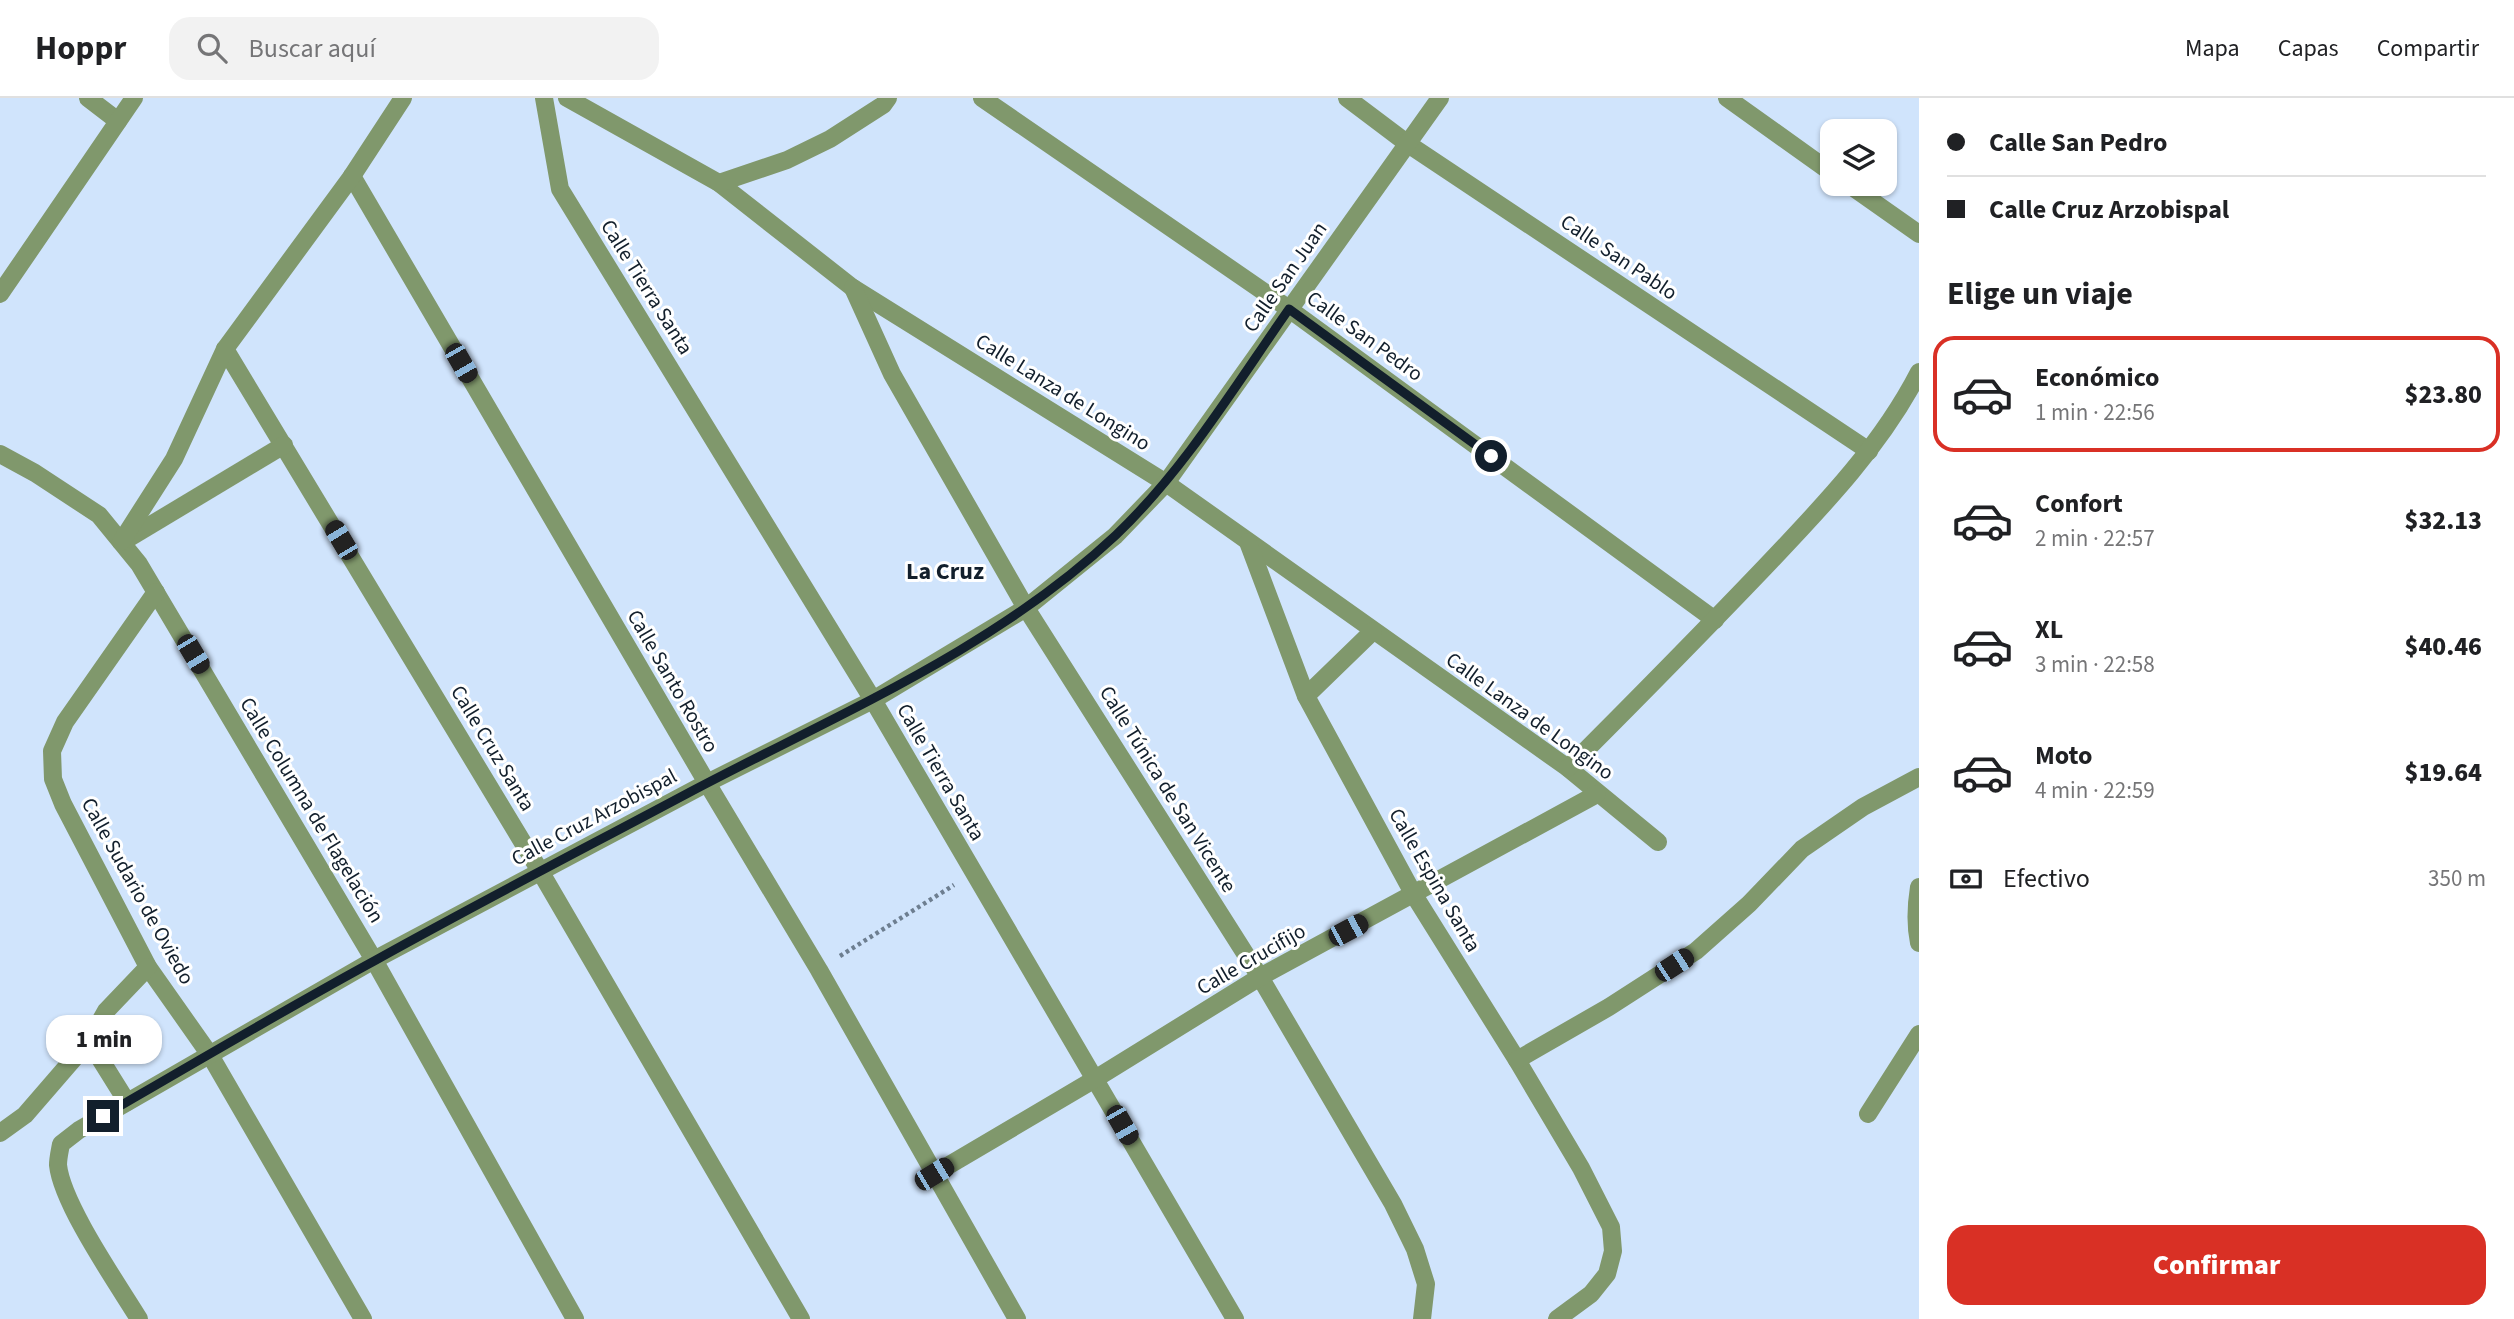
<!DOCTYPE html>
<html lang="es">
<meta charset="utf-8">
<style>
body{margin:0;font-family:"Source Sans 3",sans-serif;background:#f2f2f2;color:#202124;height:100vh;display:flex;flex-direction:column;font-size:26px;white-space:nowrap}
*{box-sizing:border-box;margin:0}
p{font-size:23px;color:#757577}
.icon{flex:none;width:38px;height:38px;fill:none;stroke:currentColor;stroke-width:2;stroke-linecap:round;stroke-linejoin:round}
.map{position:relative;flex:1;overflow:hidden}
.side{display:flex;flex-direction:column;background:#fff;width:595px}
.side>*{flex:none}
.banner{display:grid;align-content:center;height:154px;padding:0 28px;background:#fff}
.tools{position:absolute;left:1820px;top:21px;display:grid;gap:14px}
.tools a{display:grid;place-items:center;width:77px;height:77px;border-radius:14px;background:#fff;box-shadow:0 2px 5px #0004;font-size:35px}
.end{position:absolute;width:32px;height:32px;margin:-16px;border:9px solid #121f2c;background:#fff;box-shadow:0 0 0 4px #fff}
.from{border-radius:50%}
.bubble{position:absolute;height:49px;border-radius:21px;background:#fff;box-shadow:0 2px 5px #0004;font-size:23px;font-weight:800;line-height:49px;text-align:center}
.car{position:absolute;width:21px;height:42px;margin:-21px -10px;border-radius:9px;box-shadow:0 0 5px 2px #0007;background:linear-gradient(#222 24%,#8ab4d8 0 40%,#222 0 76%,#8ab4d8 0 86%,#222 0)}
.banner b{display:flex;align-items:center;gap:24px;height:66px;font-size:26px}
.banner b+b{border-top:2px solid #e0e0e0}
.banner i{width:18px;height:18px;background:#202124}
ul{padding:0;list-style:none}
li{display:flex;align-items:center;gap:21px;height:116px;margin:0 14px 10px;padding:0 14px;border:4px solid transparent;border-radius:21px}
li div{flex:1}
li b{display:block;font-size:26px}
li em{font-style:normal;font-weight:800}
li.current{border-color:#d93025}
li>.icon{width:63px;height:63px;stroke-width:1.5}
h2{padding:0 28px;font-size:32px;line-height:84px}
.pay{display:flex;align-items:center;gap:18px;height:77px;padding:0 28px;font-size:26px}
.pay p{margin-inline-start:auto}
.button{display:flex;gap:14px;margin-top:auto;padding:14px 28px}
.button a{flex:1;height:80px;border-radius:21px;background:#d93025;color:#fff;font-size:28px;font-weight:800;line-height:80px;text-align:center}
header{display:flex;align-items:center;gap:42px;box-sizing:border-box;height:98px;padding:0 35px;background:#fff;border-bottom:2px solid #e0e0e0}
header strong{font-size:33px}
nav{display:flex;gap:38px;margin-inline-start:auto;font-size:24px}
.search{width:490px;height:63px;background:#f2f2f2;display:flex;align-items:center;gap:18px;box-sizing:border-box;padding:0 24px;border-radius:21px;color:#757577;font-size:26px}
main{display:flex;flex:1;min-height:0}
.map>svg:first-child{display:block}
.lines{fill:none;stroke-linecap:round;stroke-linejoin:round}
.path{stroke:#6d7e90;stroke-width:4.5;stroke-dasharray:3.5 3.5;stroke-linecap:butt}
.minor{stroke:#80986c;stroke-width:18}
.route{stroke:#121f2c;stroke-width:9}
.labels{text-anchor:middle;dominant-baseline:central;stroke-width:6;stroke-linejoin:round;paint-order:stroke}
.street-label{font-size:21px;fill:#121f2c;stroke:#fff}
.quarter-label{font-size:24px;font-weight:bold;fill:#121f2c;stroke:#fff}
</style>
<header>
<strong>Hoppr</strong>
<div class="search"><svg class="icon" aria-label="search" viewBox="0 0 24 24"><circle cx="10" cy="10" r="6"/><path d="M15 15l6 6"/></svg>Buscar aquí</div>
<nav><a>Mapa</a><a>Capas</a><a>Compartir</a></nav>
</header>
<main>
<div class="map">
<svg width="1919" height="1221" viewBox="0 0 1919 1221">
<rect width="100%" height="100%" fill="#d0e4fc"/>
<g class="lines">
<path class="path" d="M 840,858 L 954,787"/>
<g class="minor">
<path d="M 88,0 L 118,23"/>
<path d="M 544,0 L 560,91 L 873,602 L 1235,1221"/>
<path d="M 567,0 L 719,85 L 853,190 L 1166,385 L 1568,670 L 1658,744"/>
<path d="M 982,0 L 1289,211 L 1715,522"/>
<path d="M 1347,0 L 1408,46 L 1869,353"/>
<path d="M 1727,0 L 1832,75"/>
<path d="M 352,78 L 707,685 L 819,872 L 1017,1221"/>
<path d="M 719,85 L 787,62 L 830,41 L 883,7 L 888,0"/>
<path d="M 1848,86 L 1919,136"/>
<path d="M 853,190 L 892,276 L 1026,510 L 1260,879 L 1393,1106 L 1415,1151 L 1426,1186 L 1422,1221"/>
<path d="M 0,196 L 134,0"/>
<path d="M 225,251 L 540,773 L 801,1221"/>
<path d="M 0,356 L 35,375 L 99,417 L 139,466 L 374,862 L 575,1221"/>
<path d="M 124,443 L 284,347"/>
<path d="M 121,444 L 174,361 L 225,251 L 352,78 L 403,0"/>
<path d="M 1248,444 L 1306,598 L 1414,797 L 1517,962 L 1581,1070 L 1611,1129 L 1613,1153 L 1607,1176 L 1591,1196 L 1557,1221"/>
<path d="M 156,494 L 65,624 L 52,653 L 53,681 L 63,706 L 148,869 L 210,957 L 363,1221"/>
<path d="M 1306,598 L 1373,533"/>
<path d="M 1568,670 C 1634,604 1700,537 1765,469 C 1822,409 1881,348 1919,274"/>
<path d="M 1919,789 C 1916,808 1915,826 1919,845"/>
<path d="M 89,943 L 127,1004"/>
<path d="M 1517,962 L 1609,909 L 1696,853 L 1749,806 L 1802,751 L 1863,709 L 1919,679"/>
<path d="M 1868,1016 L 1919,936"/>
<path d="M 0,1035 L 25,1017 L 89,943 L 106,913 L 148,869"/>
<path d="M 934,1076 L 1095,981 L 1260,879 L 1597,696"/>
<path d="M 139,1221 C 117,1185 62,1106 58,1067 C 58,1060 60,1052 61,1046 L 79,1032 L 374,862 L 707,685 L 873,602 L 1026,510 L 1115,438 L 1166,385 L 1440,0"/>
</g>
</g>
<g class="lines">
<path class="route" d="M 103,1018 C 194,965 284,912 376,862 C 480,804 587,749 692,693 C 838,616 995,551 1116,437 C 1185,371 1235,288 1289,211 L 1491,358"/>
</g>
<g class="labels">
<g class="street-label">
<text transform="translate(1619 159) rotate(34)">Calle San Pablo</text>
<text transform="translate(1285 179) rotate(-55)">Calle San Juan</text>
<text transform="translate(647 189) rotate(58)">Calle Tierra Santa</text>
<text transform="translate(1365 238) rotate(36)">Calle San Pedro</text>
<text transform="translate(1063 294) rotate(32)">Calle Lanza de Longino</text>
<text transform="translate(673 583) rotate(60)">Calle Santo Rostro</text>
<text transform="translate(1530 618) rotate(36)">Calle Lanza de Longino</text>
<text transform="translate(493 650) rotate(59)">Calle Cruz Santa</text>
<text transform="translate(941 674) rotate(60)">Calle Tierra Santa</text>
<text transform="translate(1168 691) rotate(58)">Calle Túnica de San Vicente</text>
<text transform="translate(312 712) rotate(59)">Calle Columna de Flagelación</text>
<text transform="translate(594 719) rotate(-28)">Calle Cruz Arzobispal</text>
<text transform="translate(1435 782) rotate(60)">Calle Espina Santa</text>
<text transform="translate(138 793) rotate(61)">Calle Sudario de Oviedo</text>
<text transform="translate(1251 861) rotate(-30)">Calle Crucifijo</text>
</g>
<g class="quarter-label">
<text x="945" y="473">La Cruz</text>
</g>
</g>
</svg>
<div class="tools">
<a><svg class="icon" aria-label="layers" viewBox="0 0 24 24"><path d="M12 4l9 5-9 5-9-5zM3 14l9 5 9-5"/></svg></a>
</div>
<i class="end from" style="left:1491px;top:358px"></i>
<i class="end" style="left:103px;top:1018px"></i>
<div class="bubble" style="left:46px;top:917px;width:116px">1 min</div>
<i class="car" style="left:461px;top:265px;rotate:150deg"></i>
<i class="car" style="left:341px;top:442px;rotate:329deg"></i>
<i class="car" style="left:193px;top:556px;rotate:149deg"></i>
<i class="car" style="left:1348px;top:832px;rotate:62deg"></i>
<i class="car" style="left:1674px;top:867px;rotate:57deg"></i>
<i class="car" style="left:1122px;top:1027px;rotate:150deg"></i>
<i class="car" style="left:934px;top:1076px;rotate:59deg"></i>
</div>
<section class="side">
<div class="banner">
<b><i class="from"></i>Calle San Pedro</b>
<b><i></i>Calle Cruz Arzobispal</b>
</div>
<h2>Elige un viaje</h2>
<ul>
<li class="current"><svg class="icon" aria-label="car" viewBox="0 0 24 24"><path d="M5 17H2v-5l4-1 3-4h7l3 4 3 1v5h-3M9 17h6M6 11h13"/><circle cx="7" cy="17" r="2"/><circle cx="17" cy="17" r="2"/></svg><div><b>Económico</b><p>1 min · 22:56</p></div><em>$23.80</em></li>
<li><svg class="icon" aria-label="car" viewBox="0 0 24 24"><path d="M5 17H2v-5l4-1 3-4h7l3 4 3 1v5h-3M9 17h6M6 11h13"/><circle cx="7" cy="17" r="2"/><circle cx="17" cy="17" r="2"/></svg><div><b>Confort</b><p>2 min · 22:57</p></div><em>$32.13</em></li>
<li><svg class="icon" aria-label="car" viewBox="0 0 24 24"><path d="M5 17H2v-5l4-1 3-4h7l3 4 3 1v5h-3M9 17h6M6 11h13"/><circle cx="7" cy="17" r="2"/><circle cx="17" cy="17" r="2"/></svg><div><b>XL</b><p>3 min · 22:58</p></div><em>$40.46</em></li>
<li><svg class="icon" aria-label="car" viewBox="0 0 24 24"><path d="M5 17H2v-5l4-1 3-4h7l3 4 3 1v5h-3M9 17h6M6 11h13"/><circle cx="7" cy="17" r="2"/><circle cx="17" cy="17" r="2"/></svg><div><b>Moto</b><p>4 min · 22:59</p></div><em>$19.64</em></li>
</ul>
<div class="pay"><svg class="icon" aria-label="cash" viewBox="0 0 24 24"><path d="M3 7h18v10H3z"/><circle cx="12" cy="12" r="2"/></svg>Efectivo<p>350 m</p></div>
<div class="button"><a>Confirmar</a></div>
</section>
</main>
